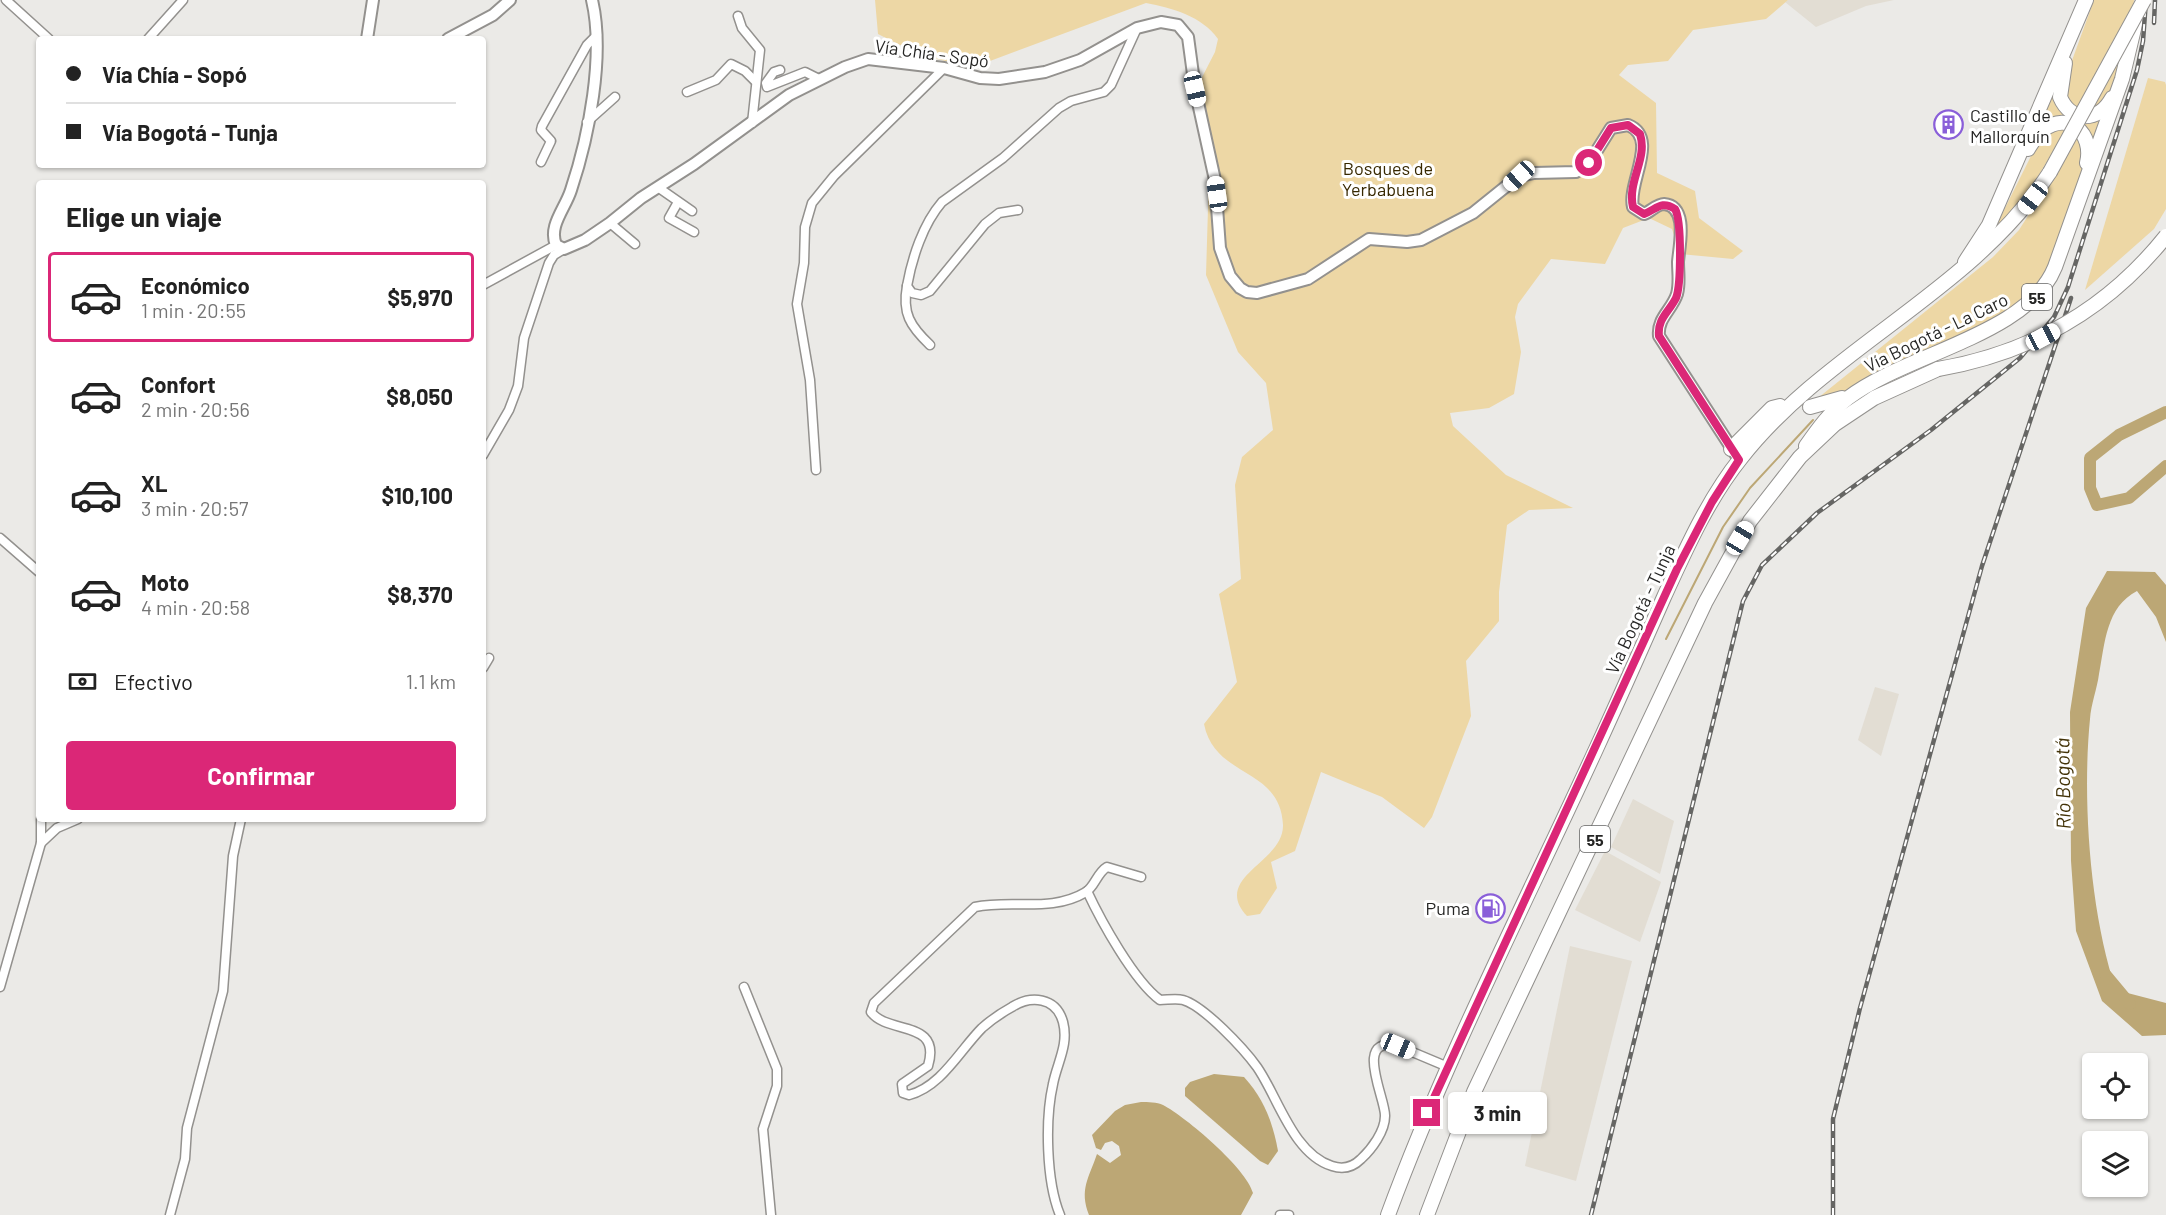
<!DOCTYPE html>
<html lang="es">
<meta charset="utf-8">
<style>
body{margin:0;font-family:Barlow,sans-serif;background:#f2f2f2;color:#222;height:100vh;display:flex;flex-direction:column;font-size:22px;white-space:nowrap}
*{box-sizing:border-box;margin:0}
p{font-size:20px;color:#767676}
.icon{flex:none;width:33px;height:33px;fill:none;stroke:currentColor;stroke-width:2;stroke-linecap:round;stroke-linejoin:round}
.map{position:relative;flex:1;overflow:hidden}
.panel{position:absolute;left:36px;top:180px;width:450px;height:642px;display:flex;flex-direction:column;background:#fff;border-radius:6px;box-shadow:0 2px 4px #0004}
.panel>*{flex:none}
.top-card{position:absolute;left:36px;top:36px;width:450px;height:132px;border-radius:6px;box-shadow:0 2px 4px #0004;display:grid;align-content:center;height:132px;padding:0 30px;background:#fff}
.tools{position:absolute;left:2082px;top:1053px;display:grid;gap:12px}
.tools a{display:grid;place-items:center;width:66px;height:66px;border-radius:6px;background:#fff;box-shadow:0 2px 4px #0004;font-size:30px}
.end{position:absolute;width:27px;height:27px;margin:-14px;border:8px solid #db2777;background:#fff;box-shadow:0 0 0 3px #fff}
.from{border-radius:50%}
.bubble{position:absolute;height:42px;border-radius:6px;background:#fff;box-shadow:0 2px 4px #0004;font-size:20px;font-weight:700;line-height:42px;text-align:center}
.car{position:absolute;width:18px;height:36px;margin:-18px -9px;border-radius:8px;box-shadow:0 0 4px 2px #0007;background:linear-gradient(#fff 24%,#345 0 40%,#fff 0 76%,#345 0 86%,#fff 0)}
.top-card b{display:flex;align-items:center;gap:21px;height:57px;font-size:22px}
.top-card b+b{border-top:2px solid #e0e0e0}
.top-card i{width:15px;height:15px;background:#222}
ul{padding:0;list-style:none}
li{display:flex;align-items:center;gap:18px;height:90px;margin:0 12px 9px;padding:0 18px;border:3px solid transparent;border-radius:6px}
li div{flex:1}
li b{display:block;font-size:22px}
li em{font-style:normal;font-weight:700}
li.selected{border-color:#db2777}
li>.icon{width:54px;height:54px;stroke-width:1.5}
h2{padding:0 30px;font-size:27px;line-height:72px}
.pay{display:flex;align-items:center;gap:15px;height:66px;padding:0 30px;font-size:22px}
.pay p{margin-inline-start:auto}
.primary-button{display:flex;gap:12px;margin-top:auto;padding:12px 30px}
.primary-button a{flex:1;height:69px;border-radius:6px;background:#db2777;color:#fff;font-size:24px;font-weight:700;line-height:69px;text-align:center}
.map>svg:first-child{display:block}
.built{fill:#e2ddd3}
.green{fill:#edd7a5}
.water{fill:#bca775}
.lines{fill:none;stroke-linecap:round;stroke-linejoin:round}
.stream{stroke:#bca775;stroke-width:2}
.river{stroke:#bca775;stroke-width:12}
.minor-casing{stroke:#93918e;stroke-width:11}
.tertiary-casing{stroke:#93918e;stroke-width:14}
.primary-casing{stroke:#93918e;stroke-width:16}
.trunk-casing{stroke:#93918e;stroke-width:16}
.minor{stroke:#fff;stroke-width:8}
.tertiary{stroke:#fff;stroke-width:10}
.primary{stroke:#fff;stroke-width:14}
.trunk{stroke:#fff;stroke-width:14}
.rail-casing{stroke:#666664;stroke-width:4.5}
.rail{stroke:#fff;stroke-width:2;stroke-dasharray:7;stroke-linecap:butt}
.trunk-bridge-casing{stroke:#93918e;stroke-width:16;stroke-linecap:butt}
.trunk-bridge{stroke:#fff;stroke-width:14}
.route{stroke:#db2777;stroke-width:8}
.labels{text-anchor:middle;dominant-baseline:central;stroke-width:6;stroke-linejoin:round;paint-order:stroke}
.shield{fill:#fff;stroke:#666;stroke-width:1.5}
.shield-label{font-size:16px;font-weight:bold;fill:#252524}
.street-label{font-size:18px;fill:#252524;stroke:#fff}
.poi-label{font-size:18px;fill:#252524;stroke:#fff;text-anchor:start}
.park-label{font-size:18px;fill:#372800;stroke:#fff}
.water-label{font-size:20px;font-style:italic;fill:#433308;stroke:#fff}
</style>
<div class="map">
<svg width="2166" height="1215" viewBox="0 0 2166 1215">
<rect width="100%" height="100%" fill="#ebeae7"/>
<g class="built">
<path d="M 1788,0 L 1894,0 L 1866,6 L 1816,27 L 1785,2 Z"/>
<path d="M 1875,687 L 1899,694 L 1881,756 L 1858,740 Z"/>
<path d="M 1633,799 L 1674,821 L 1660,874 L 1611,847 Z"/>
<path d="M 1605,851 L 1661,882 L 1640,942 L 1575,910 Z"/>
<path d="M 1570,946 L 1632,961 L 1576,1181 L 1525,1166 Z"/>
</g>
<g class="green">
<path d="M 875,0 L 1788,0 L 1766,19 L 1693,30 L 1668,61 L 1628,65 L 1619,75 L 1656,103 L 1657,173 L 1695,191 L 1699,218 L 1743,251 L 1733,259 L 1680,254 L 1672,229 L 1649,218 L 1623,228 L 1605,264 L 1551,259 L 1518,304 L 1515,317 L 1521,352 L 1514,394 L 1489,408 L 1450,413 L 1453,426 L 1506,475 L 1573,508 L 1529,510 L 1507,525 L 1499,592 L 1499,621 L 1466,661 L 1471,716 L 1432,817 L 1424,828 L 1382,797 L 1321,772 L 1295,851 L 1271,862 L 1277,888 L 1260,914 L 1247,916 C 1211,877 1284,863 1283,825 C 1280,766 1215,779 1204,724 L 1237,682 L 1219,594 L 1241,579 L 1235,485 L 1242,457 L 1273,430 L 1266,383 L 1238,352 L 1206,275 L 1210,141 L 1196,89 L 1215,52 L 1218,39 C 1202,16 1172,8 1146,3 L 982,64 C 946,67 909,50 878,34 Z"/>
<path d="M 2094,0 L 2134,0 C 2132,24 2123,83 2106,100 C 2101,105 2092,109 2086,114 L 2066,102 L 2066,77 Z"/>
<path d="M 2148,78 L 2165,82 L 2166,85 L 2166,209 L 2154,229 L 2085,290 Z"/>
<path d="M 2057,86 L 2058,104 L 2106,114 L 2095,148 L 2081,125 L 2037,131 Z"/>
<path d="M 2067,128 L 2024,200 L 1993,232 L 2038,142 L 2048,131 Z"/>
<path d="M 2079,135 L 2084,161 L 2080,184 L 2041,287 L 2013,311 L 1829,400 L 1808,406 L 1993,257 L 2019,230 Z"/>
</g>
<g class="water">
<path d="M 2107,571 L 2155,572 L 2166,585 L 2166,642 L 2156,617 L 2137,591 C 2106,607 2105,643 2099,674 C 2097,689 2091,704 2090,719 C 2082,800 2090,913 2116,990 L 2166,1003 L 2166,1035 L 2142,1036 L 2102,1001 L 2076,931 L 2071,861 L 2070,712 L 2086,608 Z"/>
<path d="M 1214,1074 L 1244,1077 C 1264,1099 1273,1123 1278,1151 L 1268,1165 L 1260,1161 L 1185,1096 L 1185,1088 L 1190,1082 Z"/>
<path d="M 1141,1102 C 1148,1102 1157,1102 1163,1105 C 1186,1117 1247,1169 1253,1193 L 1241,1215 L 1089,1215 C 1079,1189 1089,1178 1097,1154 L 1110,1163 L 1121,1155 L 1119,1146 L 1112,1141 L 1105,1143 L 1101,1150 L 1096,1148 L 1092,1135 L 1115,1111 L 1125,1105 Z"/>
</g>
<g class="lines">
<path class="stream" d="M 1666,639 L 1723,527 L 1750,488 L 1813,420"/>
<g class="river">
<path d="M 2166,412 L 2119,435 L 2090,458 L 2090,488 L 2097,505 L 2129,498 L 2166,466"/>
<path d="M 2105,974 L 2130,1004"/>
</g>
<defs>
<g id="minor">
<path d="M 6,0 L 49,39"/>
<path d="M 738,16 L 742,28 L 760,50 L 752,123"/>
<path d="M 148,39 L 183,0"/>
<path d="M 780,70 L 774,72 L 766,83 L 767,87 L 805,72 L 819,79"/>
<path d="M 687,92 L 716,80 L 731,64 L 745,71 L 755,81"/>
<path d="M 587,122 L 615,97"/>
<path d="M 541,162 L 551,141 L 541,130 L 542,126 L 587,45 L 597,35"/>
<path d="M 659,188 L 692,211"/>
<path d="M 678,202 L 669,218 L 694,232"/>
<path d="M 1018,210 L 999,213 L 985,224 L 930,291 L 921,295 L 912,293 L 907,286 C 912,258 923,224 942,202 L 1003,158 L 1059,108 L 1071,101 L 1104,92 L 1111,85 L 1137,28"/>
<path d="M 610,223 L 635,244"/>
<path d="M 483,285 L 556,245"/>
<path d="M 907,286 C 902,313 910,326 930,345"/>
<path d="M 483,455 L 509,410 L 518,386 L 524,338 L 549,263 L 554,255 L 564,249"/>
<path d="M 816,470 L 810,380 L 797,304 L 804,263 L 805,227 L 812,203 L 834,176 L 944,68"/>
<path d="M 0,538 L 39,572"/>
<path d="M 483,668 L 489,658"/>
<path d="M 41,843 L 57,828 L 78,819"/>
<path d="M 1087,891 C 1101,921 1134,981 1160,1000 C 1167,1000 1176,998 1183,1000 C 1204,1006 1244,1049 1257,1067 C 1278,1097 1293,1154 1332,1166 C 1344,1170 1353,1167 1361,1159 C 1372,1149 1385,1131 1385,1116 C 1386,1099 1352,1035 1398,1046 L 1448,1067"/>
<path d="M 0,987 L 41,843 L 41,819"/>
<path d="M 744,987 L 777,1069 L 777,1086 L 763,1129 L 771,1215"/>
<path d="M 170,1215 L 185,1159 L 187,1128 L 223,991 L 233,856 L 241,819"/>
<path d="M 1060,1215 C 1046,1181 1045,1119 1053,1084 C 1057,1063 1069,1045 1063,1022 C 1056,997 1031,995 1012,1007 C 1001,1013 991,1020 982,1028 C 960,1050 941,1087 909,1095 L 903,1093 L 902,1084 L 928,1066 C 942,1019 888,1035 871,1012 L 874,1003 L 975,907 C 1012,899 1051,913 1086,892 C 1095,886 1097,873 1107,867 L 1141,877"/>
<path d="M 1280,1215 L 1289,1215"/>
</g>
<g id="tertiary">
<path d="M 592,0 C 605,55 589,136 571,190 C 565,209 548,226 556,245 L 564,249 L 585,240 L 610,223 L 641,198 L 694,164 L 789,95 L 845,67 L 868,59 L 944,68 L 980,78 L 999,79 L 1045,72 L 1080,60 L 1137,28 L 1161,22 L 1178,25 L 1188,37 L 1195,89 L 1215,180 L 1220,248 L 1230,276 L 1240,288 L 1247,292 L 1257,293 L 1308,279 L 1369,239 L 1407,242 L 1421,240 L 1473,213 L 1519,176 L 1534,173 L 1576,172 L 1589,163 L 1611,128 L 1628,125 C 1660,138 1627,183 1633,207 L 1644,214 C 1650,212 1657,204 1664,204 C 1689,206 1679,247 1678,262 C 1678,273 1680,283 1677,294 C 1672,310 1657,318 1659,336 L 1736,455"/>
<path d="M 367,39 L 373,0"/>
<path d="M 448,39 L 493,15 L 510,0"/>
</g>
<g id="primary">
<path d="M 2065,63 L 2060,97 C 2071,123 2099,122 2112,98"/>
<path d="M 2028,149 C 2032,143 2036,135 2043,130 C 2069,110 2094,134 2087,163"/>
<path d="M 1965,262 L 1989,225 L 2086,0"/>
<path d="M 1810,407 L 1842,398"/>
<path d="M 1806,446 C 1818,429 1831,411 1848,398 C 1907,353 2028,335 2055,267 L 2122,79 L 2138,12"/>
<path d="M 1731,449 L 1772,408 L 1780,406"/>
</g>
<g id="trunk">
<path d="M 1388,1215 C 1447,1055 1526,902 1597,747 C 1620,697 1642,647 1664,597 C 1686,549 1708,499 1741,458 C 1828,347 1972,292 2050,172"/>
<path d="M 1427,1215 L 1474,1092 L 1705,603 L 1750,521 L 1800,457 L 1835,424 L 1874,398 L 1938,369"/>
</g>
</defs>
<use href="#minor" class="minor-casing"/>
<use href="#tertiary" class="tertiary-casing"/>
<use href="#primary" class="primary-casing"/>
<use href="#trunk" class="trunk-casing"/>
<use href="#minor" class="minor"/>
<use href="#tertiary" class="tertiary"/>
<use href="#primary" class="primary"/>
<use href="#trunk" class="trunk"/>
<defs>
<g id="rail">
<path d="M 2154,23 L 2155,0"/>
<path d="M 1591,1215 L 1743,601 L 1762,565 L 1817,513 L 1931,430 L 2020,358 L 2054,317 L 2068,287 L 2137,70 L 2143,41 L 2146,0"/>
<path d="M 1833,1215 L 1833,1119 L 1860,1008 L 1982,566 L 2071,298"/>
</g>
</defs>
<use href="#rail" class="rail-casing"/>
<use href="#rail" class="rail"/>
<defs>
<g id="trunk-bridge">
<path d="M 2050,172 L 2144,0"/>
<path d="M 1938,369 C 2031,353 2107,310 2166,236"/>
</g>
</defs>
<use href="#trunk-bridge" class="trunk-bridge-casing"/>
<use href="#trunk-bridge" class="trunk-bridge"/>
</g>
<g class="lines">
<path class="route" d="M 1427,1113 L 1677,569 L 1712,502 L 1739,460 L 1659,336 C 1657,319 1669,312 1676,298 C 1681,286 1682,221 1675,209 C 1661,200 1657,209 1644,214 L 1633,207 C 1627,181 1648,159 1640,134 L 1628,125 L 1611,128 L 1589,163"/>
</g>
<defs>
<symbol id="building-ring" viewBox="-11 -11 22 22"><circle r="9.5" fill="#fff" stroke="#8a5fd9" stroke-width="1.5"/><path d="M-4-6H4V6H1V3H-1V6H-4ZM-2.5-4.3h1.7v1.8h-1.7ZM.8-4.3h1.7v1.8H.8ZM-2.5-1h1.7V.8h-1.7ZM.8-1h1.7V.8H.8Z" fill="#8a5fd9"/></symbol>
<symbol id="fuel-ring" viewBox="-11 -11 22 22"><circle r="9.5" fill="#fff" stroke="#8a5fd9" stroke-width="1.5"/><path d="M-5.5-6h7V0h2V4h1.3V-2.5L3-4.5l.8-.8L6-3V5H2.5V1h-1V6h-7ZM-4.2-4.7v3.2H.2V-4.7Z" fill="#8a5fd9"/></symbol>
</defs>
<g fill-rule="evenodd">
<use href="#building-ring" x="1932" y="108" width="33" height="33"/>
<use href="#fuel-ring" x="1474" y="892" width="33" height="33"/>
</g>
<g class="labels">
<g class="shield">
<rect x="2022" y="284" width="30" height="26" rx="4.5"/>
<rect x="1580" y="826" width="30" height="26" rx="4.5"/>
</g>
<g class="shield-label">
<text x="2037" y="297">55</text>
<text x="1595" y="839">55</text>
</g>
<g class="street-label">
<text transform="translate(932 53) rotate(8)">Vía Chía - Sopó</text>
<text transform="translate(1936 332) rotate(-26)">Vía Bogotá - La Caro</text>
<text transform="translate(1640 609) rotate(-65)">Vía Bogotá - Tunja</text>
</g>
<g class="poi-label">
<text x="1970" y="115">Castillo de<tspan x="1970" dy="21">Mallorquín</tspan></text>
<text x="1470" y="908" text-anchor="end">Puma</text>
</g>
<g class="park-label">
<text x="1388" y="168">Bosques de<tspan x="1388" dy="21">Yerbabuena</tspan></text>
</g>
<g class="water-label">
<text transform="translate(2062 784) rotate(-91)">Río Bogotá</text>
</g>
</g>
</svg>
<div class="tools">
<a><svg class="icon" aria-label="locate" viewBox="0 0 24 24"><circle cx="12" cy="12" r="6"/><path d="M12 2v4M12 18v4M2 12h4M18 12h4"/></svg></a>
<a><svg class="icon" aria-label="layers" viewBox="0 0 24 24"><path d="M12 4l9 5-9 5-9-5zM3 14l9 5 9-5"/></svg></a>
</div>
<i class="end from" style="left:1589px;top:163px"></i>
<i class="end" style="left:1427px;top:1113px"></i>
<div class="bubble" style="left:1448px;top:1092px;width:99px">3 min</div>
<i class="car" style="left:1195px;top:89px;rotate:167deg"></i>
<i class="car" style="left:1519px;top:176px;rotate:227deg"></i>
<i class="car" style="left:1217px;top:194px;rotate:352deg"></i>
<i class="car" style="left:2033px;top:198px;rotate:218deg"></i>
<i class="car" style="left:2043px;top:337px;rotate:62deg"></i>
<i class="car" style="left:1740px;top:538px;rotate:31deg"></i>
<i class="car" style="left:1398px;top:1046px;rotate:113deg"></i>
<div class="top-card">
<b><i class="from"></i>Vía Chía - Sopó</b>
<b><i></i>Vía Bogotá - Tunja</b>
</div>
<section class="panel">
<h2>Elige un viaje</h2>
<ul>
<li class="selected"><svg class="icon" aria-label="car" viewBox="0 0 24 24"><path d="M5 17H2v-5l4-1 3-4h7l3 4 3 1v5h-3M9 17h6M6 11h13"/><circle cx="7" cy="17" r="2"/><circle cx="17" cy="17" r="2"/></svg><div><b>Económico</b><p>1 min · 20:55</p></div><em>$5,970</em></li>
<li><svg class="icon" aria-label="car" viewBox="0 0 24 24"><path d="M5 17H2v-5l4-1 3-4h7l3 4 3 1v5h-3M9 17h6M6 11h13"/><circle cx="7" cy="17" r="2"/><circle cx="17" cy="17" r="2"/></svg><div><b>Confort</b><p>2 min · 20:56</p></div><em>$8,050</em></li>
<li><svg class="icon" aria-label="car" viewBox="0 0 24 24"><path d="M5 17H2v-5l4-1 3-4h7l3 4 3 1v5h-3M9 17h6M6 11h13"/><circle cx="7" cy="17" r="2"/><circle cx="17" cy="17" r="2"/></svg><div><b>XL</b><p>3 min · 20:57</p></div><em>$10,100</em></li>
<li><svg class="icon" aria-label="car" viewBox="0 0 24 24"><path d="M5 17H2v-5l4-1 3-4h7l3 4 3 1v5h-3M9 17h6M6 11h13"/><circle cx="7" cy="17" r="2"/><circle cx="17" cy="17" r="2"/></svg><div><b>Moto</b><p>4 min · 20:58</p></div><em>$8,370</em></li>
</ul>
<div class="pay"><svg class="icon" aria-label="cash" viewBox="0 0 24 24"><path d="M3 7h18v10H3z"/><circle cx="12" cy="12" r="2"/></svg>Efectivo<p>1.1 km</p></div>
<div class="primary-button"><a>Confirmar</a></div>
</section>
</div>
